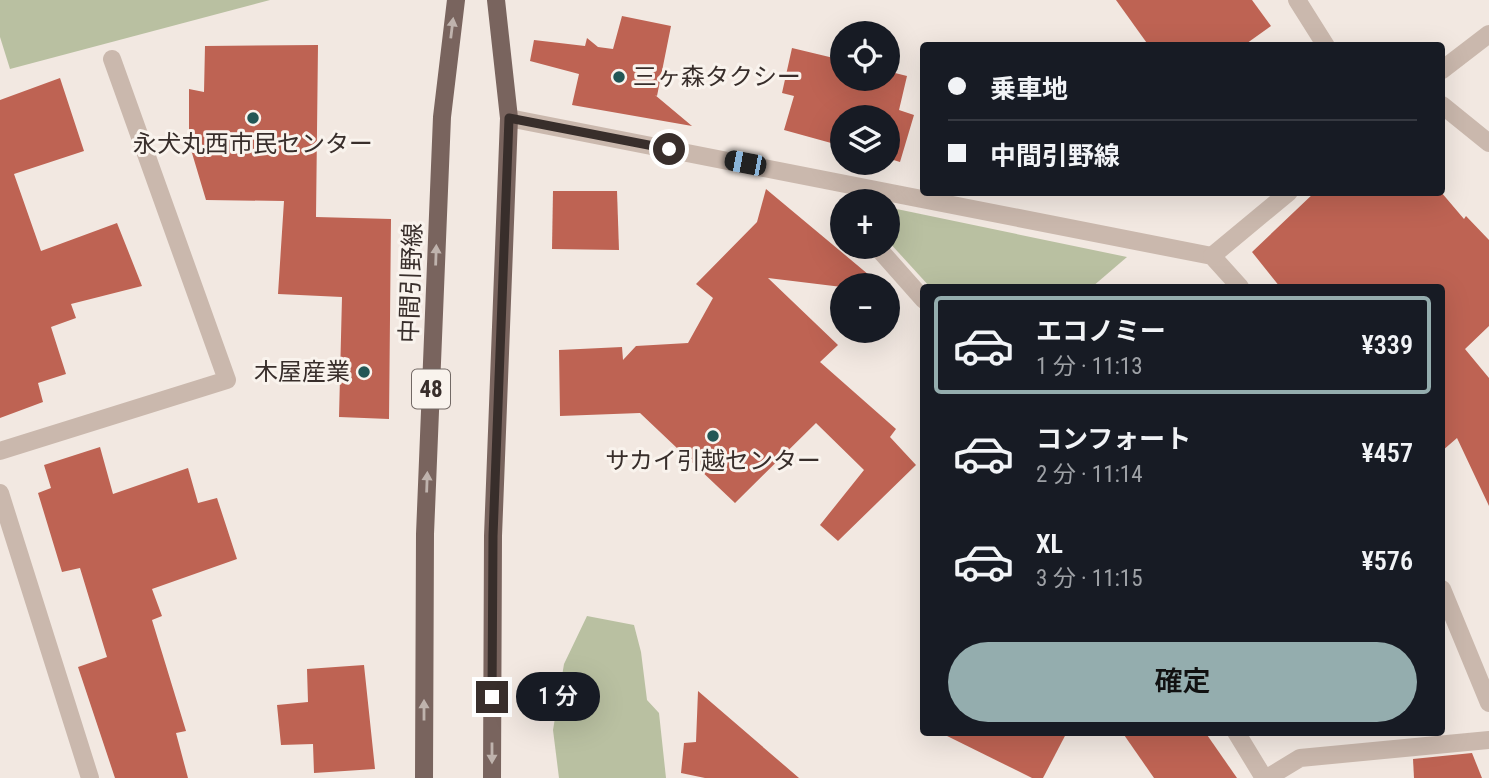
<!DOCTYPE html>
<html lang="ja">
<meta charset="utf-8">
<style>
body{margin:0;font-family:"Roboto Condensed","Noto Sans JP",sans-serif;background:#20242c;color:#f1f3f6;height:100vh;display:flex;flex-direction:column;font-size:26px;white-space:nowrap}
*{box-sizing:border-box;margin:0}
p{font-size:23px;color:#9ea1a6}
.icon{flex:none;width:38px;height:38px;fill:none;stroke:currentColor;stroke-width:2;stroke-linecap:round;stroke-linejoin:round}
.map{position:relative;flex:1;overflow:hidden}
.drawer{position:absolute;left:920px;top:284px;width:525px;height:452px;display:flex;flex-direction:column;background:#171b24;border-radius:7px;box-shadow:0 7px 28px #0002}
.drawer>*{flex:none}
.guide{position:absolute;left:920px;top:42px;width:525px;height:154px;border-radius:7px;box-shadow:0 7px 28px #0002;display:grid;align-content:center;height:154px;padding:0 28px;background:#171b24}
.tools{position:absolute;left:830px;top:21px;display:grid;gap:14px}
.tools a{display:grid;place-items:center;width:70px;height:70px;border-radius:50%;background:#171b24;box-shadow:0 7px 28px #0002;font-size:35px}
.end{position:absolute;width:32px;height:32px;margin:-16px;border:9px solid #382e2b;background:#fff;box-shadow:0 0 0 4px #fff}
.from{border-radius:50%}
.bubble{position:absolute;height:49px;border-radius:24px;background:#171b24;box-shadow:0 7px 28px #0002;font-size:23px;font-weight:600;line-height:49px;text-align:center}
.car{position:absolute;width:21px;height:42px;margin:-21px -10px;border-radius:9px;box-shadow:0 0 5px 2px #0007;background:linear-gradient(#222 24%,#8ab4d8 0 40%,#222 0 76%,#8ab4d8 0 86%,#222 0)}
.guide b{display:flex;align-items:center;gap:24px;height:66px;font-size:26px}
.guide b+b{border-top:2px solid #363941}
.guide i{width:18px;height:18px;background:#f1f3f6}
ul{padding:12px 0 0;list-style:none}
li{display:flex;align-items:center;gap:21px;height:98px;margin:0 14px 10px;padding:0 14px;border:4px solid transparent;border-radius:7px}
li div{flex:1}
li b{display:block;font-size:26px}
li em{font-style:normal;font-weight:600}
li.on{border-color:#94adae}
li>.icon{width:63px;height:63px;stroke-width:1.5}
.button{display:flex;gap:14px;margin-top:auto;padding:14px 28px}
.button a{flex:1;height:80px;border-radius:42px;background:#94adae;color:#111;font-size:28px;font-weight:600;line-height:80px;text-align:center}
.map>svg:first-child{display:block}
.green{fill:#b9c0a1}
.building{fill:#be6353}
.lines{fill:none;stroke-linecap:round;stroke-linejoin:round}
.minor{stroke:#cab8ad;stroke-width:18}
.major{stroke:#79645e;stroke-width:18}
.oneway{fill:#bfb3ad}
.route{stroke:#382e2b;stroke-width:9}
.poi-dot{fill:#235756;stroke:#f9f3ed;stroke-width:2.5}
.labels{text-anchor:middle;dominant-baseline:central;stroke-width:6;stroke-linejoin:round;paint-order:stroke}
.shield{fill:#f9f3ed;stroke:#726965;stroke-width:2}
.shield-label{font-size:23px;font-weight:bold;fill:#382e2b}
.poi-label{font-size:24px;fill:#382e2b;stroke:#f9f3ed}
.street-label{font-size:24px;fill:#382e2b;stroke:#f9f3ed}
</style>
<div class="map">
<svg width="1489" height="778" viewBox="0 0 1489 778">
<rect width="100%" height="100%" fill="#f2e8e1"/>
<g class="green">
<path d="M 0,0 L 270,0 L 10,69 L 0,37 Z"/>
<path d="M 887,207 L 1127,257 L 1092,287 L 930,287 L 888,241 Z"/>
<path d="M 587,616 L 634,625 L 641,652 L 647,700 L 659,713 L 666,778 L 559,778 L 553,730 L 564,664 Z"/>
</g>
<g class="building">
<path d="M 1116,0 L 1252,0 L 1271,26 L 1243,46 L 1149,46 Z"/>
<path d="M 622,16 L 671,26 L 657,96 L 655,95 L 692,126 L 572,105 L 579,74 L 530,61 L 534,40 L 585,46 L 587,38 L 598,47 L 613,49 Z"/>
<path d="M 318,45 L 316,217 L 391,219 L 389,419 L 339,417 L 342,297 L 278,294 L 284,201 L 206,200 L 189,143 L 189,89 L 204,92 L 205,46 Z"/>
<path d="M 792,48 L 842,60 L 842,79 L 887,79 L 887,71 L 907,76 L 899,110 L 914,115 L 900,162 L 887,158 L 887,117 L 842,117 L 842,146 L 784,130 L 794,96 L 782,93 Z"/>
<path d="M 60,78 L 84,151 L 14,174 L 41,251 L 117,223 L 142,286 L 71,304 L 76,318 L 51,327 L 66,374 L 38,383 L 43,402 L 0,418 L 0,100 Z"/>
<path d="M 766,189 L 881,285 L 842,287 L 768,278 L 838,345 L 820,362 L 896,429 L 890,437 L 916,465 L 838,541 L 820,525 L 864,470 L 816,423 L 735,503 L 640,413 L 560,416 L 559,350 L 622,347 L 623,360 L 636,346 L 688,343 L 713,298 L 696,284 L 757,222 Z"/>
<path d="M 553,191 L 617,191 L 619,250 L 552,249 Z"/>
<path d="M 1315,192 L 1441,192 L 1464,219 L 1466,216 L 1489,240 L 1489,326 L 1465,349 L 1489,378 L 1489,506 L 1457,438 L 1442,451 L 1442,287 L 1280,287 L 1252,252 Z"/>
<path d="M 100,447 L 113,494 L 188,468 L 198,503 L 217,498 L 237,559 L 152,589 L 162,616 L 152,620 L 186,731 L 176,733 L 188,778 L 115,778 L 78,667 L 107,657 L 80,568 L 62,572 L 38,493 L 51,488 L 44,465 Z"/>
<path d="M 364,665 L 375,769 L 314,773 L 313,744 L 281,745 L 277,705 L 308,702 L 307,669 Z"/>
<path d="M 698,691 L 799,778 L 705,778 L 681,773 L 684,743 L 696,742 Z"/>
<path d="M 939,732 L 1067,732 L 1043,778 L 1032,778 Z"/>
<path d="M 1122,732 L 1205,732 L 1237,778 L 1154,778 Z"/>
<path d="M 1472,753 L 1482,778 L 1414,778 L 1413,759 Z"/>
</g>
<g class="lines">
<g class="minor">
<path d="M 1297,0 L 1326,46"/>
<path d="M 1442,70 L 1489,34"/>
<path d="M 1442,105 L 1489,143"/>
<path d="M 509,118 L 1212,256 L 1240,287"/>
<path d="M 877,247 L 924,300"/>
<path d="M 1212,256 L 1289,192"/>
<path d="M 0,451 L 227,380 L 112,59"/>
<path d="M 0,493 L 90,778"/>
<path d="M 1442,589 L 1489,703"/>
<path d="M 1236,732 L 1264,778"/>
<path d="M 1267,778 L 1300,758 L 1489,740"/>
</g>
<g class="major">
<path d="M 424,778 L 425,534 L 442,117 L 456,0"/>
<path d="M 492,778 L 493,536 L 509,118 L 496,0"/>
</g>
</g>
<defs><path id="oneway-solid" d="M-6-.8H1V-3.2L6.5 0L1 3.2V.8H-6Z" transform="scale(1.75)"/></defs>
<g class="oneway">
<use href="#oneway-solid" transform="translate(452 28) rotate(-83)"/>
<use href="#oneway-solid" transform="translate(436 255) rotate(-88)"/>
<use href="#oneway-solid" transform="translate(427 482) rotate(-88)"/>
<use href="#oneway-solid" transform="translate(424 710) rotate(-90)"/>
<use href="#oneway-solid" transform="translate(492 753) rotate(90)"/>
</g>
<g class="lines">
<path class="route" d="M 492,697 L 493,536 L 509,118 L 669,149"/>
</g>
<g class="poi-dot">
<circle cx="619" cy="77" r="7"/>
<circle cx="253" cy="118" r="7"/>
<circle cx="364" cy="372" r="7"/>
<circle cx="713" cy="436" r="7"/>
</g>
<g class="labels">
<rect class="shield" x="412" y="369.5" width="38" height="39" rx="5"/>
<g class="shield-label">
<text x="431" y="389">48</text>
</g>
<g class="poi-label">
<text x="633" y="77" text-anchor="start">三ヶ森タクシー</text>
<text x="253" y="144">永犬丸西市民センター</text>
<text x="350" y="372" text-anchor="end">木屋産業</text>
<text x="713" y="461">サカイ引越センター</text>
</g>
<g class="street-label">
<text transform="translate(411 283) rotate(-88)">中間引野線</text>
</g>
</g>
</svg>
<div class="tools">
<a><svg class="icon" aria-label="locate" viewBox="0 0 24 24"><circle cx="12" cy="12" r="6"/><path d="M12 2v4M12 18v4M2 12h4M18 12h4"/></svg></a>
<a><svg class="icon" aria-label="layers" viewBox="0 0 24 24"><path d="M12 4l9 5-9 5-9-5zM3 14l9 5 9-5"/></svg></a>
<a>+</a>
<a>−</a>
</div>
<i class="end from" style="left:669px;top:149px"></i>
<i class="end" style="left:492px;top:697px"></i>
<div class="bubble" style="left:516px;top:672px;width:84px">1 分</div>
<i class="car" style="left:745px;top:163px;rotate:281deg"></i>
<div class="guide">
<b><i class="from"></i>乗車地</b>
<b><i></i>中間引野線</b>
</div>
<section class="drawer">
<ul>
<li class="on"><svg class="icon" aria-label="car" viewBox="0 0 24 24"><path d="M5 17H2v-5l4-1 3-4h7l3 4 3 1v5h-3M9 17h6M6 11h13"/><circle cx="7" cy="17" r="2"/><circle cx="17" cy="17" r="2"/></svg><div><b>エコノミー</b><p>1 分 · 11:13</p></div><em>¥339</em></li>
<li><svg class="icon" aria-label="car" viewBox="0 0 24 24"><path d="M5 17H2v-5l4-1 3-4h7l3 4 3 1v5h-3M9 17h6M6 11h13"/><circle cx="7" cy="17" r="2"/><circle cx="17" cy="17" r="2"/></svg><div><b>コンフォート</b><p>2 分 · 11:14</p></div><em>¥457</em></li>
<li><svg class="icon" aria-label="car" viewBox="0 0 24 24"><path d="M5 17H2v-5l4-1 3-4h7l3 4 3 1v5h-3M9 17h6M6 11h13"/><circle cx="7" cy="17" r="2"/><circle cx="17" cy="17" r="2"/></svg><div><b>XL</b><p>3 分 · 11:15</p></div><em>¥576</em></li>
</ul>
<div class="button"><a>確定</a></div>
</section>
</div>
